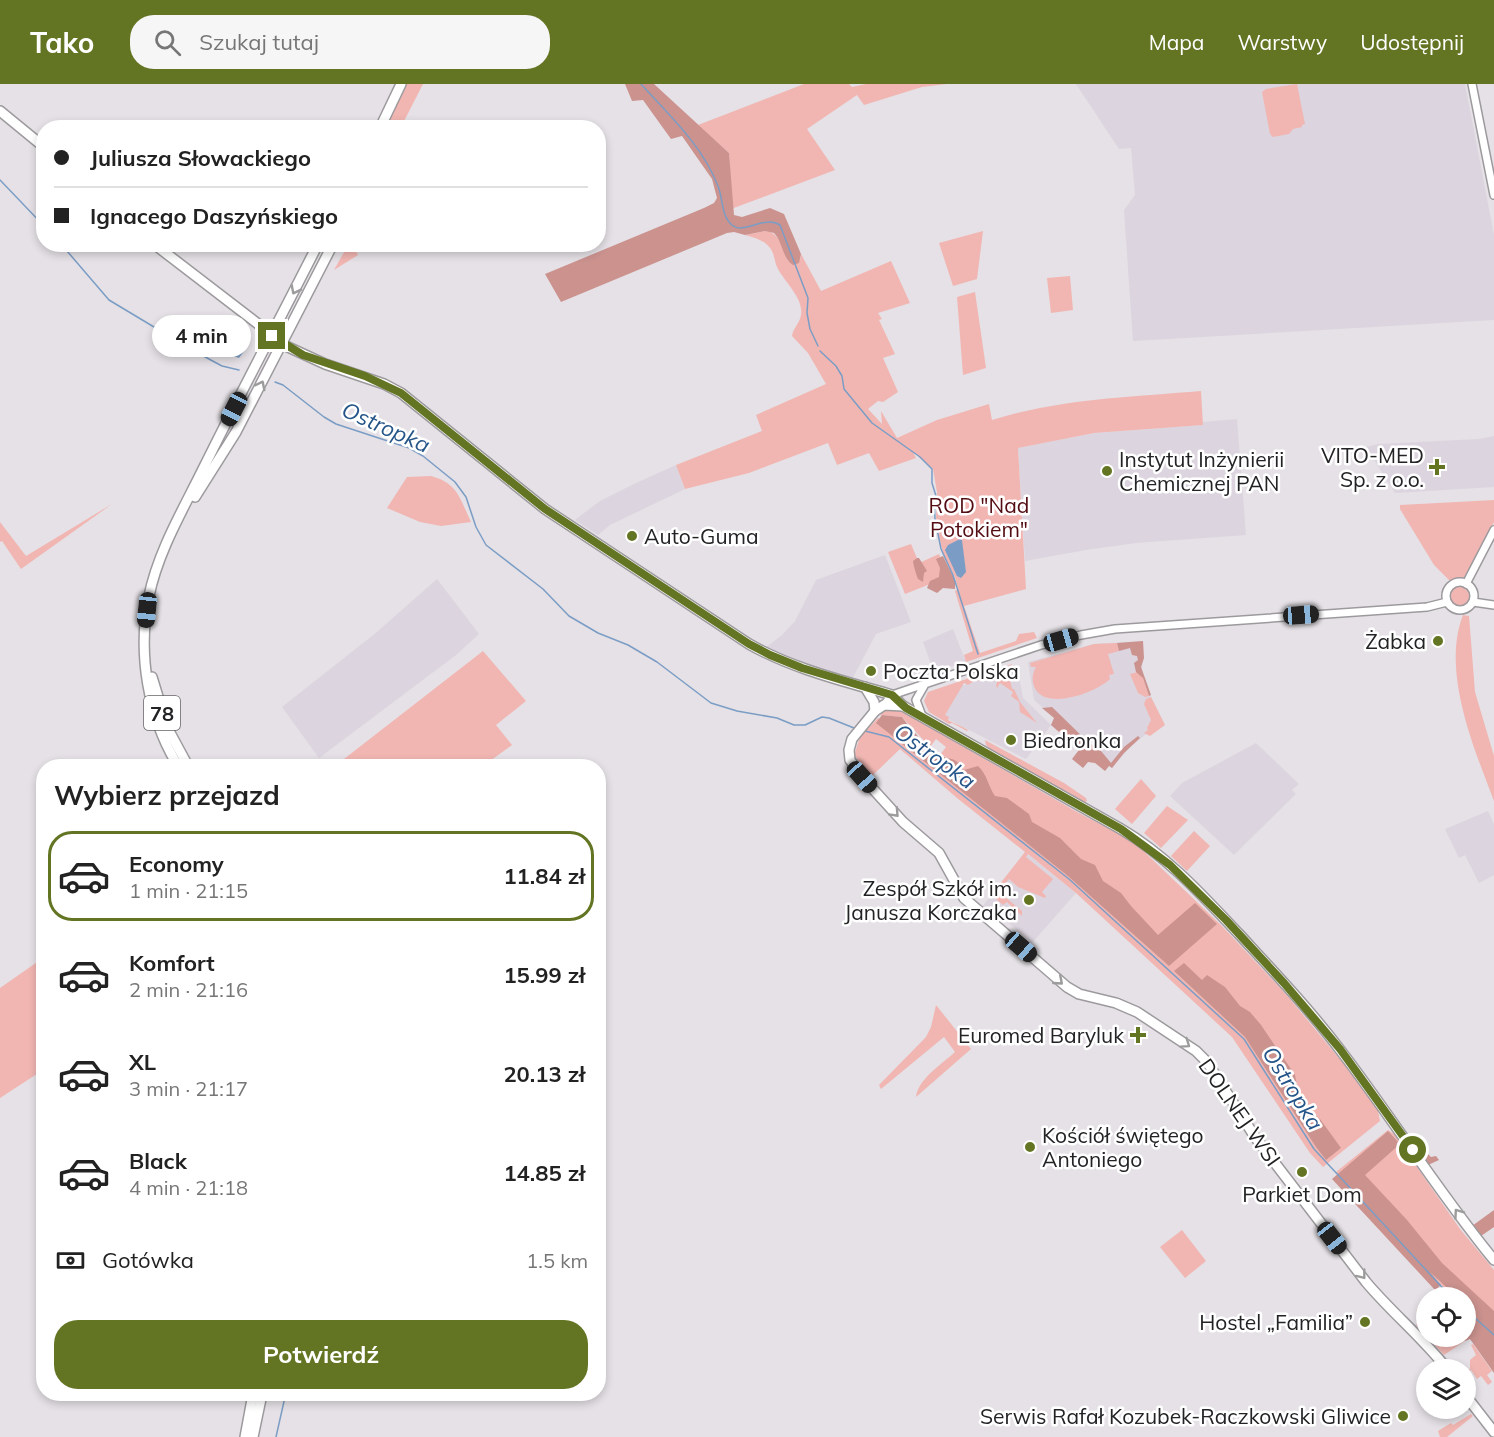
<!DOCTYPE html>
<html lang="pl">
<meta charset="utf-8">
<style>
body{margin:0;font-family:Mulish,sans-serif;background:#f6f6f6;color:#222;height:100vh;display:flex;flex-direction:column;font-size:22px;white-space:nowrap}
*{box-sizing:border-box;margin:0}
p{font-size:20px;color:#767676}
.icon{flex:none;width:33px;height:33px;fill:none;stroke:currentColor;stroke-width:2;stroke-linecap:round;stroke-linejoin:round}
.map{position:relative;flex:1;overflow:hidden}
.side{position:absolute;left:36px;top:675px;width:570px;height:642px;display:flex;flex-direction:column;background:#fff;border-radius:24px;box-shadow:0 3px 9px #0003}
.side>*{flex:none}
.hud{position:absolute;left:36px;top:36px;width:570px;height:132px;border-radius:24px;box-shadow:0 3px 9px #0003;display:grid;align-content:center;height:132px;padding:0 18px;background:#fff}
.tools{position:absolute;left:1416px;top:1203px;display:grid;gap:12px}
.tools a{display:grid;place-items:center;width:60px;height:60px;border-radius:50%;background:#fff;box-shadow:0 3px 9px #0003;font-size:30px}
.end{position:absolute;width:27px;height:27px;margin:-14px;border:8px solid #637523;background:#fff;box-shadow:0 0 0 3px #fff}
.from{border-radius:50%}
.bubble{position:absolute;height:42px;border-radius:21px;background:#fff;box-shadow:0 3px 9px #0003;font-size:20px;font-weight:700;line-height:42px;text-align:center}
.car{position:absolute;width:18px;height:36px;margin:-18px -9px;border-radius:8px;box-shadow:0 0 4px 2px #0007;background:linear-gradient(#222 24%,#8ab4d8 0 40%,#222 0 76%,#8ab4d8 0 86%,#222 0)}
.hud b{display:flex;align-items:center;gap:21px;height:57px;font-size:22px}
.hud b+b{border-top:2px solid #e0e0e0}
.hud i{width:15px;height:15px;background:#222}
ul{padding:0;list-style:none}
li{display:flex;align-items:center;gap:18px;height:90px;margin:0 12px 9px;padding:0 6px;border:3px solid transparent;border-radius:24px}
li div{flex:1}
li b{display:block;font-size:22px}
li em{font-style:normal;font-weight:700}
li.active{border-color:#637523}
li>.icon{width:54px;height:54px;stroke-width:1.5}
h2{padding:0 18px;font-size:27px;line-height:72px}
.pay{display:flex;align-items:center;gap:15px;height:66px;padding:0 18px;font-size:22px}
.pay p{margin-inline-start:auto}
.primary-button{display:flex;gap:12px;margin-top:auto;padding:12px 18px}
.primary-button a{flex:1;height:69px;border-radius:24px;background:#637523;color:#fff;font-size:24px;font-weight:700;line-height:69px;text-align:center}
header{display:flex;align-items:center;gap:36px;box-sizing:border-box;height:84px;padding:0 30px;background:#637523;color:#fff}
header strong{font-size:28px}
nav{display:flex;gap:33px;margin-inline-start:auto;font-size:21px}
.search{width:420px;height:54px;background:#f6f6f6;display:flex;align-items:center;gap:15px;box-sizing:border-box;padding:0 21px;border-radius:24px;color:#767676;font-size:22px}
.map>svg:first-child{display:block}
.built{fill:#dcd4de}
.green{fill:#f1b6b2}
.forest{fill:#cb928e}
.water{fill:#7b9dc5}
.lines{fill:none;stroke-linecap:round;stroke-linejoin:round}
.stream{stroke:#7b9dc5;stroke-width:1.5}
.minor-casing{stroke:#9d9a9e;stroke-width:10}
.major-casing{stroke:#9d9a9e;stroke-width:12}
.minor{stroke:#fff;stroke-width:7}
.major{stroke:#fff;stroke-width:9}
.oneway{stroke:#9c9c9c}
.route{stroke:#637523;stroke-width:8}
.poi-dot{fill:#637523;stroke:#fff;stroke-width:2}
.labels{text-anchor:middle;dominant-baseline:central;stroke-width:5;stroke-linejoin:round;paint-order:stroke}
.shield{fill:#fff;stroke:#656466;stroke-width:1.5}
.shield-label{font-size:20px;font-weight:bold;fill:#232224}
.poi-label{font-size:21px;fill:#232224;stroke:#fff;text-anchor:end}
.park-label{font-size:21px;fill:#530d12;stroke:#fff}
.street-label{font-size:21px;fill:#232224;stroke:#fff}
.water-label{font-size:22px;font-style:italic;fill:#245488;stroke:#fff}
</style>
<header>
<strong>Tako</strong>
<div class="search"><svg class="icon" aria-label="search" viewBox="0 0 24 24"><circle cx="10" cy="10" r="6"/><path d="M15 15l6 6"/></svg>Szukaj tutaj</div>
<nav><a>Mapa</a><a>Warstwy</a><a>Udostępnij</a></nav>
</header>
<div class="map">
<svg width="1494" height="1353" viewBox="0 0 1494 1353">
<rect width="100%" height="100%" fill="#e5e1e6"/>
<g class="built">
<path d="M 1076,0 L 1465,0 L 1494,151 L 1494,236 L 1133,257 L 1124,126 L 1135,111 L 1131,64 L 1119,65 Z"/>
<path d="M 1237,335 L 1246,451 L 1136,459 L 1086,466 L 1025,477 L 1018,364 L 1094,349 L 1203,341 L 1203,338 Z"/>
<path d="M 1494,352 L 1494,403 L 1395,409 L 1366,363 L 1378,360 L 1479,355 Z"/>
<path d="M 676,381 L 685,405 L 610,441 L 598,451 L 575,436 L 600,417 L 636,399 Z"/>
<path d="M 885,471 L 911,538 L 876,550 L 850,599 L 761,567 L 782,551 L 795,537 L 816,496 Z"/>
<path d="M 437,495 L 479,550 L 456,571 L 319,674 L 282,623 L 377,548 Z"/>
<path d="M 953,545 L 966,578 L 936,587 L 932,583 L 923,558 Z"/>
<path d="M 1143,557 L 1142,586 L 1151,613 L 1164,639 L 1145,651 L 1130,663 L 1112,684 L 1034,616 L 1028,578 L 1094,560 Z"/>
<path d="M 1017,583 L 1023,614 L 1051,641 L 1026,675 L 936,629 L 932,612 Z"/>
<path d="M 1256,659 L 1299,700 L 1292,706 L 1296,710 L 1234,771 L 1170,712 L 1182,699 Z"/>
<path d="M 1488,727 L 1494,740 L 1494,791 L 1479,799 L 1465,771 L 1459,774 L 1445,745 Z"/>
<path d="M 1025,768 L 1076,809 L 1032,859 L 989,822 L 986,825 L 982,823 Z"/>
</g>
<g class="green">
<path d="M 405,0 L 423,0 L 401,43 L 387,44 Z"/>
<path d="M 804,0 L 849,0 L 852,3 L 866,0 L 947,0 L 922,3 L 864,21 L 857,11 L 807,45 L 835,86 L 731,125 L 729,69 L 698,41 Z"/>
<path d="M 1297,0 L 1305,40 L 1302,41 L 1302,43 L 1293,45 L 1289,50 L 1273,53 L 1270,50 L 1262,8 L 1266,5 Z"/>
<path d="M 765,147 C 780,148 783,165 788,177 L 800,176 L 801,170 L 821,207 L 891,177 L 910,219 L 878,229 L 882,235 L 879,236 L 895,270 L 883,274 L 898,308 L 883,318 L 878,317 L 868,325 L 882,340 L 881,327 L 897,354 L 937,336 L 989,320 L 992,336 C 1059,315 1131,313 1201,307 L 1203,341 L 1094,349 L 1018,364 L 1026,505 L 964,522 L 980,569 L 1016,557 L 1019,550 L 1034,548 L 1037,554 L 966,578 L 964,571 L 973,567 L 955,507 L 958,505 L 955,493 L 943,469 L 940,457 L 936,436 L 937,408 L 933,385 L 913,368 L 916,374 L 879,387 L 869,369 L 837,381 L 828,359 L 749,389 L 685,405 L 676,381 L 762,347 L 756,331 L 826,300 L 808,269 L 792,252 C 793,244 800,239 801,231 C 804,215 785,198 778,185 C 774,178 775,170 770,164 C 764,156 755,154 745,151 Z"/>
<path d="M 983,147 L 977,195 L 953,202 L 939,159 Z"/>
<path d="M 348,161 L 353,161 L 358,171 L 334,186 Z"/>
<path d="M 1070,192 L 1073,226 L 1051,229 L 1047,194 Z"/>
<path d="M 975,208 L 986,284 L 963,291 L 957,213 Z"/>
<path d="M 431,392 C 458,399 460,415 471,438 L 441,442 L 420,438 L 387,424 L 407,393 Z"/>
<path d="M 1494,416 L 1494,438 L 1464,497 L 1449,496 L 1434,481 L 1400,425 L 1400,421 Z"/>
<path d="M 112,420 L 21,485 L 2,457 L 0,458 L 0,438 L 26,472 Z"/>
<path d="M 911,460 L 919,479 L 939,470 L 948,493 L 905,510 L 888,468 Z"/>
<circle cx="1460" cy="512" r="10"/>
<path d="M 1463,531 L 1469,532 L 1475,608 L 1494,672 L 1494,717 C 1474,664 1441,587 1463,531 Z"/>
<path d="M 1117,559 L 1119,567 L 1108,570 L 1114,590 L 1109,591 L 1110,595 C 1097,608 1049,626 1036,606 C 1031,598 1032,590 1036,583 L 1031,583 L 1030,579 L 1094,560 Z"/>
<path d="M 483,567 L 526,617 L 496,641 L 512,661 L 483,682 L 335,682 Z"/>
<path d="M 1012,580 L 1009,591 L 1012,605 L 1014,605 L 1020,618 L 1037,639 L 1020,628 L 1019,618 L 1011,612 L 1013,608 L 1000,599 L 997,604 L 996,602 L 1001,584 Z"/>
<path d="M 987,588 L 989,591 L 988,596 L 974,597 L 968,601 L 964,599 L 945,631 L 949,633 L 948,636 C 955,640 962,642 968,646 L 967,647 L 952,639 L 949,640 L 929,628 L 924,617 L 928,608 Z"/>
<path d="M 1138,588 L 1143,594 L 1149,612 L 1145,613 L 1138,609 L 1130,590 Z"/>
<path d="M 1151,613 L 1165,641 L 1150,652 L 1144,649 L 1148,646 L 1147,644 L 1151,636 L 1144,620 L 1146,615 Z"/>
<path d="M 896,624 L 1077,728 L 1134,758 L 1221,841 L 1285,909 L 1343,979 L 1378,1027 L 1380,1037 L 1323,1083 L 1310,1069 L 1232,953 L 1076,809 L 1028,770 L 1026,773 L 1053,795 L 1042,808 L 1046,812 L 1045,814 L 1018,803 L 1009,795 L 1002,803 L 999,801 L 1025,768 L 957,714 L 900,665 L 871,693 L 854,671 L 860,653 L 878,634 L 938,680 L 945,672 L 940,671 L 946,663 L 936,655 L 930,663 L 902,633 L 882,631 L 880,632 L 885,625 Z"/>
<path d="M 985,656 L 1064,699 L 1086,714 L 1087,717 L 1083,719 L 995,670 L 986,661 Z"/>
<path d="M 1141,695 L 1156,712 L 1132,740 L 1115,725 Z"/>
<path d="M 1167,722 L 1188,736 L 1161,764 L 1144,749 Z"/>
<path d="M 1194,747 L 1210,762 L 1187,787 L 1171,772 Z"/>
<path d="M 1000,811 L 1005,813 L 1022,827 L 1022,832 L 1007,818 L 1003,821 L 995,814 Z"/>
<path d="M 43,874 L 43,986 L 0,1014 L 0,904 Z"/>
<path d="M 936,921 L 971,965 L 916,1013 C 918,995 942,980 955,968 L 944,953 L 881,1005 L 879,1001 L 926,953 L 931,943 Z"/>
<path d="M 1388,1046 L 1394,1050 L 1460,1145 L 1494,1186 L 1494,1248 L 1466,1223 L 1466,1214 L 1454,1213 L 1449,1209 L 1336,1088 Z"/>
<path d="M 1182,1146 L 1206,1177 L 1185,1194 L 1160,1163 Z"/>
<path d="M 1426,1217 L 1426,1224 L 1423,1228 L 1426,1230 L 1426,1252 L 1465,1253 L 1465,1257 L 1444,1271 L 1416,1241 L 1423,1234 L 1416,1227 Z"/>
<path d="M 1473,1260 L 1492,1287 L 1487,1291 L 1492,1298 L 1488,1301 L 1481,1292 L 1477,1295 L 1471,1286 L 1466,1290 L 1470,1285 L 1470,1276 L 1476,1271 L 1471,1261 Z"/>
<path d="M 1471,1330 L 1473,1332 L 1447,1353 L 1440,1353 L 1438,1347 L 1451,1339 L 1453,1341 Z"/>
</g>
<g class="forest">
<path d="M 625,0 L 654,0 L 729,69 L 734,131 L 742,133 L 770,124 L 784,130 L 801,170 L 799,179 L 793,181 C 782,174 783,158 774,149 L 765,147 L 745,151 L 734,148 L 727,149 L 561,218 L 545,190 L 704,124 L 714,119 L 717,114 L 712,95 L 682,52 L 671,55 L 643,16 L 632,17 Z"/>
<path d="M 943,472 L 955,496 L 955,505 L 943,504 L 937,509 L 927,504 L 930,497 L 939,493 L 940,484 L 936,475 Z"/>
<path d="M 917,474 L 919,474 L 927,487 L 924,489 L 923,498 L 918,495 C 917,493 913,480 913,477 Z"/>
<path d="M 1143,557 L 1144,574 L 1141,583 L 1151,611 L 1149,612 L 1143,594 L 1136,588 L 1134,579 L 1138,576 L 1137,572 L 1132,571 L 1130,564 L 1119,567 L 1117,559 Z"/>
<path d="M 1052,623 L 1088,658 L 1101,667 L 1111,679 L 1124,663 L 1138,652 L 1140,654 L 1124,669 L 1112,684 L 1109,682 L 1105,687 L 1095,679 L 1088,678 L 1083,684 L 1072,675 L 1082,662 L 1061,646 L 1059,648 L 1051,641 L 1054,634 L 1042,624 Z"/>
<path d="M 882,631 L 902,633 C 910,644 928,665 940,671 C 954,678 953,671 964,686 L 978,682 C 987,690 988,702 995,712 L 1007,714 L 1029,730 L 1032,738 L 1060,754 L 1081,775 L 1095,781 L 1103,797 L 1121,809 L 1131,822 L 1158,851 L 1195,819 L 1217,840 L 1169,882 L 1068,792 L 876,639 Z"/>
<path d="M 1184,879 L 1202,896 L 1207,891 L 1225,903 L 1240,922 L 1250,928 L 1261,941 L 1295,991 L 1300,1017 L 1320,1035 L 1341,1064 L 1326,1076 L 1316,1063 L 1245,953 L 1174,887 Z"/>
<path d="M 1388,1047 L 1400,1060 L 1365,1091 L 1407,1136 L 1442,1179 L 1494,1227 L 1494,1289 L 1470,1255 L 1465,1257 L 1466,1223 L 1474,1230 L 1466,1222 L 1466,1214 L 1457,1213 L 1430,1188 L 1441,1201 L 1435,1206 L 1332,1095 Z"/>
<path d="M 1413,1061 L 1419,1061 L 1431,1073 L 1436,1072 L 1439,1076 L 1428,1081 Z"/>
<path d="M 1494,1126 L 1494,1143 L 1481,1152 L 1472,1142 Z"/>
</g>
<g class="water">
<path d="M 233,258 L 245,266 L 239,274 L 225,269 Z"/>
<path d="M 960,455 L 962,456 L 966,488 L 961,494 L 957,492 L 945,466 L 948,461 Z"/>
</g>
<g class="lines">
<g class="stream">
<path d="M 641,0 C 670,32 702,61 718,102 C 723,114 721,132 732,141 C 743,151 764,131 780,141 L 808,214 L 807,229 L 810,245 L 818,262"/>
<path d="M 0,96 L 44,142"/>
<path d="M 61,160 L 109,216 L 194,267 L 222,282 L 239,286"/>
<path d="M 820,267 L 836,282 L 842,292 L 844,305 L 872,339 L 920,373 L 932,385 L 932,399 L 936,412 L 934,417 L 935,435 L 941,465 L 953,491 L 978,570"/>
<path d="M 275,298 L 283,301 L 324,333 L 336,340 L 409,364 L 423,372 L 455,398 L 466,413 L 476,443 L 486,461 L 543,505 L 569,532 L 598,549 L 628,561 L 657,578 L 711,619 L 737,627 L 777,634 L 794,641 L 805,641 L 822,633 L 829,634 L 854,644"/>
<path d="M 865,647 L 889,653 L 1069,795 L 1244,955 L 1314,1065 L 1452,1214"/>
<path d="M 1466,1226 L 1494,1251"/>
<path d="M 276,1353 L 285,1313"/>
</g>
<defs>
<g id="minor">
<path d="M 1472,0 L 1494,111"/>
<circle cx="1460" cy="512" r="14"/>
<path d="M 1466,500 L 1494,446"/>
<path d="M 1473,518 L 1494,521"/>
<path d="M 884,621 L 892,611 L 1041,561 L 1081,551 L 1115,545 L 1427,523 L 1447,518"/>
<path d="M 922,632 L 916,616 L 924,602"/>
</g>
<g id="major">
<path d="M 0,27 L 44,63"/>
<path d="M 380,44 L 401,0"/>
<path d="M 154,160 L 288,263 L 325,280 L 384,300 L 401,309 L 545,425 L 749,560 C 793,585 844,597 892,611 L 903,622 L 1121,745 C 1167,772 1203,812 1239,850 C 1274,888 1310,926 1341,967 C 1393,1035 1439,1109 1494,1176"/>
<path d="M 195,413 L 236,348 L 333,160"/>
<path d="M 152,593 L 168,645 L 188,682"/>
<path d="M 865,603 L 874,618 L 875,627"/>
<path d="M 903,622 L 884,621 L 875,627 L 852,655 L 849,666 L 850,676 L 862,693 L 903,738 L 939,769 L 964,814 L 1067,903 L 1079,910 L 1116,919 L 1137,928 L 1196,967 L 1207,978 L 1255,1053 L 1366,1198 C 1392,1229 1423,1254 1448,1286"/>
<path d="M 178,682 C 148,633 137,569 149,512 C 158,467 184,424 204,383 C 241,308 280,235 318,160"/>
<path d="M 1466,1312 L 1494,1348"/>
<path d="M 245,1353 L 253,1310"/>
<path d="M 253,1353 L 262,1310"/>
</g>
</defs>
<use href="#minor" class="minor-casing"/>
<use href="#major" class="major-casing"/>
<use href="#minor" class="minor"/>
<use href="#major" class="major"/>
</g>
<defs><path id="oneway-chevron" d="M-2-3.5L2.5 0L-2 3.5" fill="none" stroke-width="1.6" stroke-linecap="round" stroke-linejoin="round" transform="scale(1.5)"/></defs>
<g class="oneway">
<use href="#oneway-chevron" transform="translate(295 206) rotate(117)"/>
<use href="#oneway-chevron" transform="translate(261 301) rotate(-63)"/>
<use href="#oneway-chevron" transform="translate(895 729) rotate(47)"/>
<use href="#oneway-chevron" transform="translate(1059 897) rotate(41)"/>
<use href="#oneway-chevron" transform="translate(1186 960) rotate(35)"/>
<use href="#oneway-chevron" transform="translate(1458 1129) rotate(-125)"/>
<use href="#oneway-chevron" transform="translate(1362 1191) rotate(52)"/>
</g>
<g class="lines">
<path class="route" d="M 272,252 L 303,271 L 365,292 L 401,309 L 545,425 L 749,560 L 770,571 L 802,584 L 892,611 L 906,624 L 1121,745 L 1170,781 L 1226,836 L 1284,899 L 1340,965 L 1413,1066"/>
</g>
<g class="poi-dot">
<path d="M1434 374h6v6h6v6h-6v6h-6v-6h-6v-6h6z"/>
<circle cx="1107" cy="387" r="6"/>
<circle cx="632" cy="452" r="6"/>
<circle cx="1438" cy="557" r="6"/>
<circle cx="871" cy="587" r="6"/>
<circle cx="1011" cy="656" r="6"/>
<circle cx="1029" cy="816" r="6"/>
<path d="M1135 942h6v6h6v6h-6v6h-6v-6h-6v-6h6z"/>
<circle cx="1030" cy="1063" r="6"/>
<circle cx="1302" cy="1088" r="6"/>
<circle cx="1365" cy="1238" r="6"/>
<circle cx="1403" cy="1332" r="6"/>
</g>
<g class="labels">
<rect class="shield" x="144" y="612" width="36" height="34" rx="4.5"/>
<g class="shield-label">
<text x="162" y="629">78</text>
</g>
<g class="poi-label">
<text x="1424" y="371">VITO-MED<tspan x="1424" dy="24">Sp. z o.o.</tspan></text>
<text x="1119" y="375" text-anchor="start">Instytut Inżynierii<tspan x="1119" dy="24">Chemicznej PAN</tspan></text>
<text x="644" y="452" text-anchor="start">Auto-Guma</text>
<text x="1426" y="557">Żabka</text>
<text x="883" y="587" text-anchor="start">Poczta Polska</text>
<text x="1023" y="656" text-anchor="start">Biedronka</text>
<text x="1017" y="804">Zespół Szkół im.<tspan x="1017" dy="24">Janusza Korczaka</tspan></text>
<text x="1124" y="951">Euromed Baryluk</text>
<text x="1042" y="1051" text-anchor="start">Kościół świętego<tspan x="1042" dy="24">Antoniego</tspan></text>
<text x="1302" y="1110" text-anchor="middle">Parkiet Dom</text>
<text x="1353" y="1238">Hostel „Familia”</text>
<text x="1391" y="1332">Serwis Rafał Kozubek-Raczkowski Gliwice</text>
</g>
<g class="park-label">
<text x="979" y="421">ROD "Nad<tspan x="979" dy="24">Potokiem"</tspan></text>
</g>
<g class="street-label">
<text transform="translate(1240 1028) rotate(55)">DOLNEJ WSI</text>
</g>
<g class="water-label">
<text transform="translate(386 343) rotate(24)">Ostropka</text>
<text transform="translate(935 672) rotate(36)">Ostropka</text>
<text transform="translate(1293 1004) rotate(58)">Ostropka</text>
</g>
</g>
</svg>
<div class="tools">
<a><svg class="icon" aria-label="locate" viewBox="0 0 24 24"><circle cx="12" cy="12" r="6"/><path d="M12 2v4M12 18v4M2 12h4M18 12h4"/></svg></a>
<a><svg class="icon" aria-label="layers" viewBox="0 0 24 24"><path d="M12 4l9 5-9 5-9-5zM3 14l9 5 9-5"/></svg></a>
</div>
<i class="end from" style="left:1413px;top:1066px"></i>
<i class="end" style="left:272px;top:252px"></i>
<div class="bubble" style="left:152px;top:231px;width:99px">4 min</div>
<i class="car" style="left:234px;top:325px;rotate:207deg"></i>
<i class="car" style="left:147px;top:526px;rotate:186deg"></i>
<i class="car" style="left:1301px;top:531px;rotate:86deg"></i>
<i class="car" style="left:1061px;top:556px;rotate:74deg"></i>
<i class="car" style="left:862px;top:693px;rotate:138deg"></i>
<i class="car" style="left:1021px;top:863px;rotate:131deg"></i>
<i class="car" style="left:1332px;top:1154px;rotate:142deg"></i>
<div class="hud">
<b><i class="from"></i>Juliusza Słowackiego</b>
<b><i></i>Ignacego Daszyńskiego</b>
</div>
<section class="side">
<h2>Wybierz przejazd</h2>
<ul>
<li class="active"><svg class="icon" aria-label="car" viewBox="0 0 24 24"><path d="M5 17H2v-5l4-1 3-4h7l3 4 3 1v5h-3M9 17h6M6 11h13"/><circle cx="7" cy="17" r="2"/><circle cx="17" cy="17" r="2"/></svg><div><b>Economy</b><p>1 min · 21:15</p></div><em>11.84 zł</em></li>
<li><svg class="icon" aria-label="car" viewBox="0 0 24 24"><path d="M5 17H2v-5l4-1 3-4h7l3 4 3 1v5h-3M9 17h6M6 11h13"/><circle cx="7" cy="17" r="2"/><circle cx="17" cy="17" r="2"/></svg><div><b>Komfort</b><p>2 min · 21:16</p></div><em>15.99 zł</em></li>
<li><svg class="icon" aria-label="car" viewBox="0 0 24 24"><path d="M5 17H2v-5l4-1 3-4h7l3 4 3 1v5h-3M9 17h6M6 11h13"/><circle cx="7" cy="17" r="2"/><circle cx="17" cy="17" r="2"/></svg><div><b>XL</b><p>3 min · 21:17</p></div><em>20.13 zł</em></li>
<li><svg class="icon" aria-label="car" viewBox="0 0 24 24"><path d="M5 17H2v-5l4-1 3-4h7l3 4 3 1v5h-3M9 17h6M6 11h13"/><circle cx="7" cy="17" r="2"/><circle cx="17" cy="17" r="2"/></svg><div><b>Black</b><p>4 min · 21:18</p></div><em>14.85 zł</em></li>
</ul>
<div class="pay"><svg class="icon" aria-label="cash" viewBox="0 0 24 24"><path d="M3 7h18v10H3z"/><circle cx="12" cy="12" r="2"/></svg>Gotówka<p>1.5 km</p></div>
<div class="primary-button"><a>Potwierdź</a></div>
</section>
</div>
